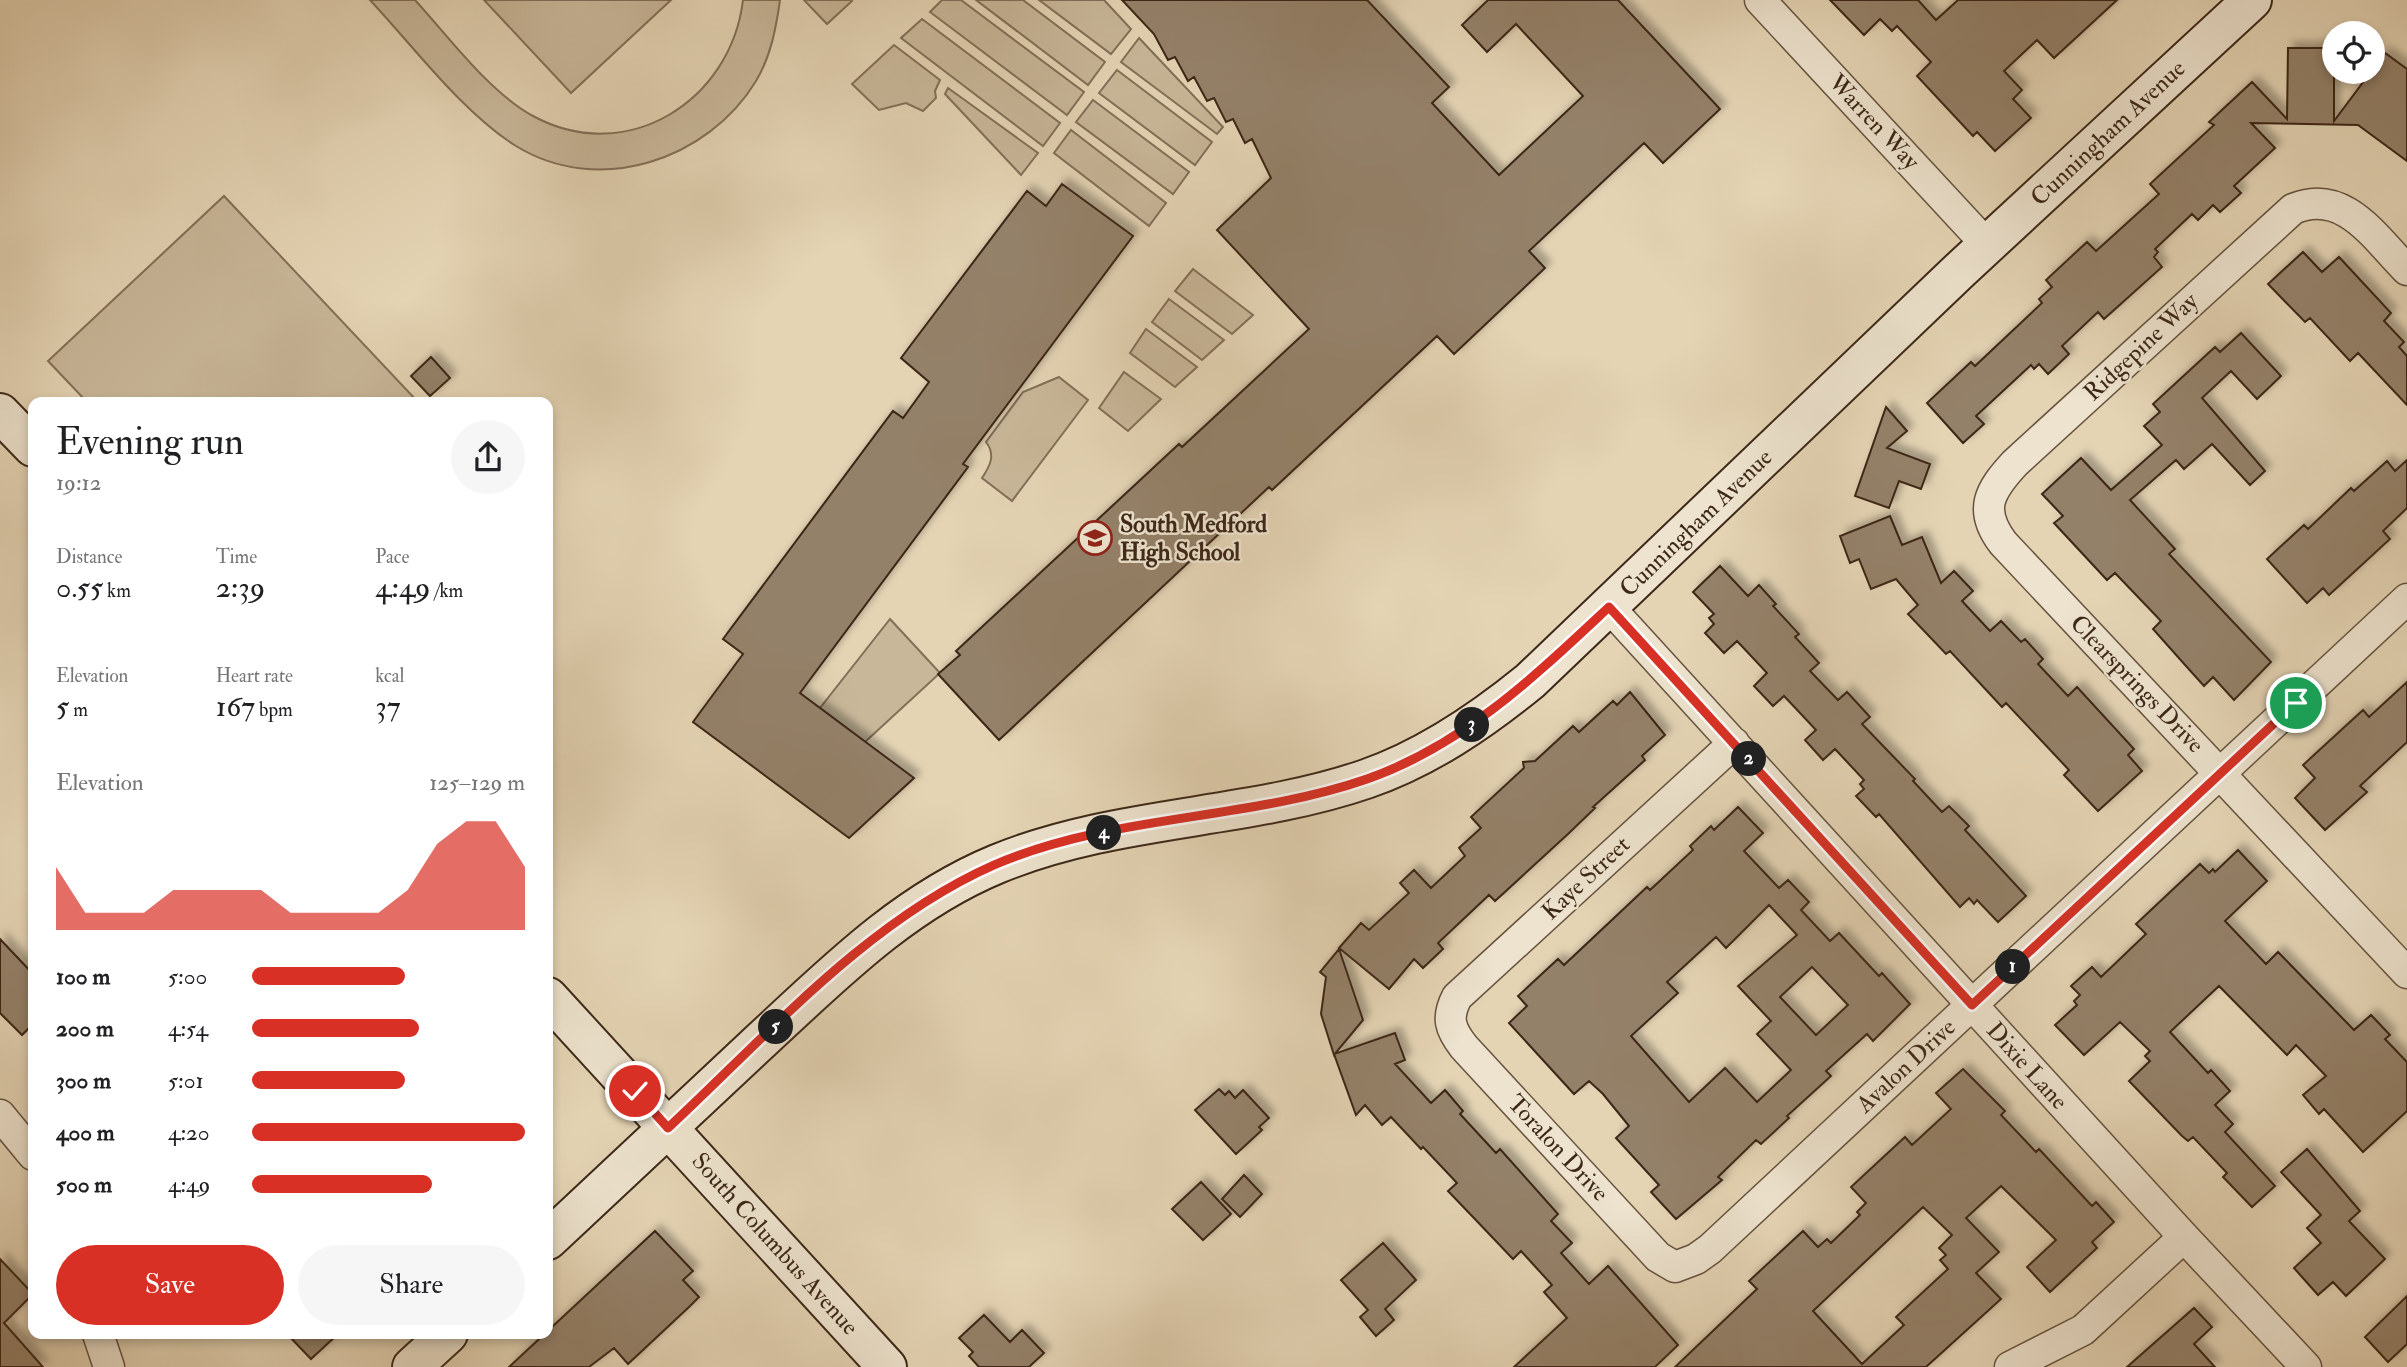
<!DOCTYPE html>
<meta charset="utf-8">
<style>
:root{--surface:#fff;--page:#f6f6f6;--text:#202124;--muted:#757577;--accent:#d93025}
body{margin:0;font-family:"IM FELL Double Pica",serif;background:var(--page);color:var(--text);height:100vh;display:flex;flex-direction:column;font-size:26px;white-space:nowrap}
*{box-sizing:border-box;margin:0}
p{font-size:23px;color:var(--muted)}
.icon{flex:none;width:38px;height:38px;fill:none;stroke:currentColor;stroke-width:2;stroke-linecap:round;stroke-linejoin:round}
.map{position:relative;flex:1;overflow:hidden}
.details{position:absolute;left:28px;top:397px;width:525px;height:942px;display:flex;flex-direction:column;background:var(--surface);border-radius:14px;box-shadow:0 4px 10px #0003}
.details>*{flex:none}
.controls{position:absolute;left:2322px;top:21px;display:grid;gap:14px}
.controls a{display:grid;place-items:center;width:63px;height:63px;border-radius:50%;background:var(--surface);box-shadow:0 4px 10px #0003;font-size:35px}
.pin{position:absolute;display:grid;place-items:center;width:60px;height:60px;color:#fff;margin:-30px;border:4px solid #fff;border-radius:50%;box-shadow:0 2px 7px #0007}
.km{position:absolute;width:35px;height:35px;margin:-18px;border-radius:50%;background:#222;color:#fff;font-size:19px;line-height:35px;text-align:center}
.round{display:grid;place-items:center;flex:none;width:74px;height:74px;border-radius:37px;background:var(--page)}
.headline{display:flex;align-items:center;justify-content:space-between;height:119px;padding:0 28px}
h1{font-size:38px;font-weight:600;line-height:52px}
.figures{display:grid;grid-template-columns:repeat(3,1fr);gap:10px;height:119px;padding:7px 28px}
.figures div{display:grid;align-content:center}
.figures b{font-size:30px;font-weight:600}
.figures small{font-size:19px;font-weight:400}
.figures p{font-size:19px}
.chart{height:196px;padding:14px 28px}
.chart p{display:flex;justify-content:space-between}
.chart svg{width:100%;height:126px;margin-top:7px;fill:var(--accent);opacity:.7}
.action{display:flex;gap:14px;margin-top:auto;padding:14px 28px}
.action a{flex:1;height:80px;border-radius:42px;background:var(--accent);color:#fff;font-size:28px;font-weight:600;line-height:80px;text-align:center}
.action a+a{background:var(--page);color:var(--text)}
ul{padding:0 28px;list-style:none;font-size:23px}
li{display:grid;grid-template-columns:112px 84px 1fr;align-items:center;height:52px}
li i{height:18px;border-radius:9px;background:var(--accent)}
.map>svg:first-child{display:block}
.green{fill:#c8b799;stroke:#826f58;stroke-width:2}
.building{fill:#948169;stroke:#3d2718;stroke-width:2;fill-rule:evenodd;filter:url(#shadow)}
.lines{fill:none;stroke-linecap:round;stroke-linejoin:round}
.street-casing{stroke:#67523f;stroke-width:33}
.secondary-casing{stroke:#3d2718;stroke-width:42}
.street{stroke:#ede3ce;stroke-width:30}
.secondary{stroke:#ede3ce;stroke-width:38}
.route-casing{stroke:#fff;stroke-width:14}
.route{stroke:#d93025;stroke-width:9}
.labels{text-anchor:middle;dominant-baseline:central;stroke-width:5;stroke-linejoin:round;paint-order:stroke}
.street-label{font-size:24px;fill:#3d2718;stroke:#ede3ce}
.poi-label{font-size:24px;font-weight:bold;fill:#3d2718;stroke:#ede3ce;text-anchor:start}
</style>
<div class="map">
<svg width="2407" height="1367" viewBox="0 0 2407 1367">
<defs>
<filter id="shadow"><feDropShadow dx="6" dy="-6" stdDeviation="3.5" flood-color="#0004"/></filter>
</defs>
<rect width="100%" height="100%" fill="#e4d4b4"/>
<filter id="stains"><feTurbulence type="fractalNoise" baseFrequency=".00286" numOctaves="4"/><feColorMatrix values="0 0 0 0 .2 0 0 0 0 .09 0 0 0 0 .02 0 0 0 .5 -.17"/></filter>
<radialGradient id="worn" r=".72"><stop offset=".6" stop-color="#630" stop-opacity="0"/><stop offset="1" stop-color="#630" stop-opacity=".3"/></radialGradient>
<!-- green -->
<path class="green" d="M 370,0 L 415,0 C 449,37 489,92 533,116 C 627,167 731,101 743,0 L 780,0 C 776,28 771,56 756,81 C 708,160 599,197 516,146 C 463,113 413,46 370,0 Z
M 484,0 L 671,0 L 571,93 Z
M 804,0 L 851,0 L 852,1 L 827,24 Z
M 942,0 L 961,0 L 1084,92 L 1067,115 L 930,12 Z
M 976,0 L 1023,0 L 1105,62 L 1088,85 Z
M 1039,0 L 1104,0 L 1131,29 L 1111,54 Z
M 922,19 L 1060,123 L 1043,146 L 901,38 Z
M 1139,38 L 1223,127 L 1217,134 L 1121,62 Z
M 894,45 L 940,80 L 935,91 L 936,98 L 923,111 L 906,103 L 879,110 L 852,84 Z
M 1117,70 L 1212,142 L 1195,165 L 1099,93 Z
M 948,88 L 1038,153 L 1021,175 L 945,94 Z
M 1093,100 L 1189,172 L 1173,194 L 1076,122 Z
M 1071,130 L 1166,203 L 1149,226 L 1054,153 Z
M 224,196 L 418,402 L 87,402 L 48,361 Z
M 1193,269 L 1253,315 L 1232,334 L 1175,291 Z
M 1169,299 L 1224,340 L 1202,360 L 1152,322 Z
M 1146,329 L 1197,367 L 1175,387 L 1130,353 Z
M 1124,372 L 1161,399 L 1128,431 L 1099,408 Z
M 1059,377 L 1088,400 L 1012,501 L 982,478 C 990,466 996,455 986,442 L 1023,392 Z
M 890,619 L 940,673 L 865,742 L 820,708 Z"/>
<!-- building -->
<path class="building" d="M 1122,0 L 1367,0 L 1449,87 L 1432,103 L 1499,175 L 1583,96 L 1516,24 L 1487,52 L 1462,25 L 1488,0 L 1618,0 L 1720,109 L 1663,163 L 1644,143 L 1529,251 L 1545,268 L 1454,354 L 1437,336 L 1272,490 L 1269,487 L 999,740 L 938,674 L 960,655 L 956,651 L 1179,444 L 1182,447 L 1309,329 L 1217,230 L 1271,178 L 1252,139 L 1245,143 L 1233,119 L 1226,122 L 1214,98 L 1207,101 L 1194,77 L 1188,81 L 1175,57 L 1168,60 L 1154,34 Z
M 1830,0 L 1918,0 L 1936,20 L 1958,0 L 2117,0 L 2054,58 L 2037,40 L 2004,71 L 2022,90 L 2013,99 L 2031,118 L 1995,151 L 1977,132 L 1973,136 L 1917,76 L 1931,62 L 1897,26 L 1892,31 L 1880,19 L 1864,35 Z
M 2288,48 L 2334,48 L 2334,121 L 2385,53 L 2407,69 L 2407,161 L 2358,125 L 2251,123 L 2275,148 L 2234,186 L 2241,193 L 2220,212 L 2213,205 L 2198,220 L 2192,214 L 2155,249 L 2158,252 L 2154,257 L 2162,267 L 2104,319 L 2098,312 L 2062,346 L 2069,354 L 2048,374 L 2039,364 L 2034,369 L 2031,365 L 1976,416 L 1984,424 L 1963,443 L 1927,403 L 1971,362 L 1975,366 L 2042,303 L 2039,299 L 2052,287 L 2046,280 L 2087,242 L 2096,251 L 2159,194 L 2150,184 L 2214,125 L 2209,122 L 2252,82 L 2287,119 Z
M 1062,184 L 1133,236 L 963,464 L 968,467 L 800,693 L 914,778 L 849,838 L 693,722 L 743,654 L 723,639 L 893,411 L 903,418 L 929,382 L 901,358 L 1027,191 L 1046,206 Z
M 2303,252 L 2322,272 L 2339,257 L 2391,313 L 2384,321 L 2404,342 L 2399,347 L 2407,356 L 2407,405 L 2358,353 L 2350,361 L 2310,318 L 2305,322 L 2268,284 Z
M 2241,333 L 2281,376 L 2257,399 L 2231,371 L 2202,398 L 2265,471 L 2250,485 L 2212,444 L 2184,469 L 2176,460 L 2130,500 L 2175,549 L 2169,554 L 2271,662 L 2234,700 L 2213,677 L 2204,686 L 2186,666 L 2153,629 L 2161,621 L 2115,573 L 2107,580 L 2054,523 L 2063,516 L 2042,494 L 2081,458 L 2111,490 L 2162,445 L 2144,426 L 2160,412 L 2153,404 L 2215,347 L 2220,352 Z
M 431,357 L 450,378 L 430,396 L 411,376 Z
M 1886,407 L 1907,431 L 1887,448 L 1930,464 L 1921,489 L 1899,481 L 1889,508 L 1855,496 Z
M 2407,460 L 2407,508 L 2383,531 L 2390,539 L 2329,595 L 2323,588 L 2307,603 L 2267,559 L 2304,525 L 2308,529 L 2351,488 L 2354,491 L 2387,461 L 2395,471 Z
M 1890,516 L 1902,545 L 1922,537 L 1941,583 L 1954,571 L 1973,591 L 1962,601 L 1990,631 L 2001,621 L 2021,642 L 2025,639 L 2043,659 L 2038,664 L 2068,696 L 2077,687 L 2134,749 L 2128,755 L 2142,771 L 2098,811 L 2064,775 L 2069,770 L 2006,703 L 2002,707 L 1950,651 L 1946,654 L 1908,614 L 1918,605 L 1896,579 L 1871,589 L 1859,559 L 1850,563 L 1840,536 Z
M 1720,566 L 1748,596 L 1759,585 L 1776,604 L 1773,606 L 1799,634 L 1795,637 L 1819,663 L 1810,671 L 1838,700 L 1847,692 L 1870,717 L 1862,724 L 1915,779 L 1913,781 L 1942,812 L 1949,806 L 1969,826 L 1965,830 L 2026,896 L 1998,922 L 1977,900 L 1974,904 L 1969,898 L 1960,907 L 1879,814 L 1876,817 L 1856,796 L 1864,789 L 1860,784 L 1864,780 L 1835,749 L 1823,760 L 1805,740 L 1816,730 L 1784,696 L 1773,706 L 1754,686 L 1767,673 L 1737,641 L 1724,653 L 1705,633 L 1714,624 L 1709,618 L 1714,614 L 1693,592 Z
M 2407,682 L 2407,742 L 2360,786 L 2367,792 L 2325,830 L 2295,798 L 2315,778 L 2303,765 L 2363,710 L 2369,717 Z
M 1630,692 L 1665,735 L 1642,756 L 1645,760 L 1593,807 L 1595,808 L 1568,834 L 1495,901 L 1489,895 L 1438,943 L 1443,949 L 1423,968 L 1414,959 L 1389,989 L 1339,948 L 1361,923 L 1369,930 L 1409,893 L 1400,883 L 1414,870 L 1431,888 L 1465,856 L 1459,848 L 1481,828 L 1471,817 L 1524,768 L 1523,762 L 1535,761 L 1573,726 L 1579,732 L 1613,701 L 1617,705 Z
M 1738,807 L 1763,833 L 1744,851 L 1779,888 L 1788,880 L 1809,902 L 1801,910 L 1830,941 L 1839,933 L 1879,976 L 1882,973 L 1910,1004 L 1873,1041 L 1867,1034 L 1826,1071 L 1831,1076 L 1787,1116 L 1789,1118 L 1761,1144 L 1756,1140 L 1718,1177 L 1722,1180 L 1676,1219 L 1651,1192 L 1659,1185 L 1616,1138 L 1629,1126 L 1603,1094 L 1589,1081 L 1574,1094 L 1509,1023 L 1527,1006 L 1518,996 L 1558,959 L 1564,965 L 1647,887 L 1650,890 L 1693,850 L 1690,846 L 1711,826 L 1714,830 ZM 1769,905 L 1797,935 L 1738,986 L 1771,1021 L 1757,1034 L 1791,1070 L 1757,1102 L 1725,1068 L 1689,1102 L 1631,1036 L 1678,993 L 1667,982 L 1716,937 L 1726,948 ZM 1812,967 L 1848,1005 L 1816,1035 L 1780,997 Z
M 2238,850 L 2267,881 L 2225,921 L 2266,964 L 2278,952 L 2354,1030 L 2371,1015 L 2390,1035 L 2385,1039 L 2407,1062 L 2407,1111 L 2363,1152 L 2324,1109 L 2319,1114 L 2303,1095 L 2326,1076 L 2296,1045 L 2287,1055 L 2219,986 L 2170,1032 L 2208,1073 L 2211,1070 L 2230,1091 L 2215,1105 L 2233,1124 L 2225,1132 L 2275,1186 L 2252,1207 L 2223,1177 L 2227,1173 L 2193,1137 L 2188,1141 L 2182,1136 L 2129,1081 L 2150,1061 L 2145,1056 L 2150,1051 L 2120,1022 L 2084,1055 L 2055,1025 L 2077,1005 L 2074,1001 L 2080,995 L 2071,986 L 2092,967 L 2101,977 L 2146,934 L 2136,924 L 2200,864 L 2209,873 L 2213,869 L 2215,872 Z
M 0,939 L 33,974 L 33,1024 L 22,1035 L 0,1013 Z
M 1339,949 L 1363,1020 L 1334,1055 L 1321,1014 L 1326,977 L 1320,972 Z
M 1395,1033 L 1405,1060 L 1395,1064 L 1431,1103 L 1445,1090 L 1463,1111 L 1460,1114 L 1496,1153 L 1500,1149 L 1558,1214 L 1551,1221 L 1572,1243 L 1561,1253 L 1589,1284 L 1608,1266 L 1678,1345 L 1655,1367 L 1514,1367 L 1567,1318 L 1544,1292 L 1552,1285 L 1521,1251 L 1513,1259 L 1472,1216 L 1448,1191 L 1457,1183 L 1423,1147 L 1421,1149 L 1391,1117 L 1382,1125 L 1365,1105 L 1356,1115 L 1334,1054 Z
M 1963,1069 L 2005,1111 L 2001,1115 L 2036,1152 L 2039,1149 L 2092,1206 L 2096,1202 L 2114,1222 L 2092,1242 L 2097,1248 L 2050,1292 L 2027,1267 L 2056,1240 L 2001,1186 L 1966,1218 L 1999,1252 L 1976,1273 L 2001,1299 L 1926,1367 L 1675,1367 L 1757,1289 L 1749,1281 L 1803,1231 L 1818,1247 L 1827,1239 L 1831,1243 L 1860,1215 L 1857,1212 L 1866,1203 L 1851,1187 L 1905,1137 L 1912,1145 L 1951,1109 L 1936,1093 ZM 1923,1207 L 1952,1235 L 1939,1248 L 1946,1255 L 1940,1260 L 1948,1269 L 1896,1317 L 1904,1325 L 1862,1364 L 1813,1311 Z
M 1219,1089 L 1225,1095 L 1229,1091 L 1235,1098 L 1243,1090 L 1269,1118 L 1259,1127 L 1262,1130 L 1236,1154 L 1195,1110 Z
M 2307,1149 L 2360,1211 L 2349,1221 L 2385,1259 L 2346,1296 L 2333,1282 L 2318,1295 L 2294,1268 L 2321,1243 L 2307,1228 L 2321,1215 L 2281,1172 Z
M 1244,1175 L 1262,1194 L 1240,1217 L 1222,1199 Z
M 1201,1182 L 1231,1214 L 1203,1240 L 1172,1209 Z
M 655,1231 L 693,1271 L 683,1280 L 699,1297 L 689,1307 L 628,1364 L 614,1348 L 589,1367 L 509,1367 Z
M 1383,1243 L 1416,1280 L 1385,1309 L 1394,1320 L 1376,1336 L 1360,1317 L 1368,1310 L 1341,1280 Z
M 0,1259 L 33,1294 L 4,1323 L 43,1367 L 0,1367 Z
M 2407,1296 L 2407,1344 L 2388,1362 L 2365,1337 Z
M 2194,1308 L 2212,1327 L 2194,1344 L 2215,1367 L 2127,1367 Z
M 984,1315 L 1010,1342 L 1022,1330 L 1044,1353 L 1029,1367 L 979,1367 L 969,1356 L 973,1352 L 959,1338 Z
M 287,1334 L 338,1334 L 311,1359 Z"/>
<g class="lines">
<!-- street casing -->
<g class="street-casing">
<path id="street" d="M 1760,0 L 1987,245
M 2407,270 C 2375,238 2344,187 2293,209 L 2015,463 C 1989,491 1978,510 2003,543 L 2407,973
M 1609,607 L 2184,1237 L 2306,1367
M 1734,743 L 1457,997 C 1446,1018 1450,1029 1464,1047 L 1658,1257 L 1675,1267 L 1696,1259 L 1710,1249 L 2407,599
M 0,1115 L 33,1155
M 98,1334 L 109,1367
M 2010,1367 L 2083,1330 L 2184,1237"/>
</g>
<!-- secondary casing -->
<g class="secondary-casing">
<path id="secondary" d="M 0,413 L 33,447
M 548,997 L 887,1367
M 548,1240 C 616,1177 684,1113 752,1049 C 828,979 900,904 997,864 C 1115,815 1247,820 1366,779 C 1427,758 1481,721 1530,681 L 1959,271 L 2252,0
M 412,1367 L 448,1334"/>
</g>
<!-- street -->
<use href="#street" class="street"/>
<!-- secondary -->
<use href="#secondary" class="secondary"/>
</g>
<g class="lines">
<!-- route casing -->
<g class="route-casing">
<path id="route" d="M 635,1091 L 668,1128 C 769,1034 867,921 994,865 C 1112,814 1246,821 1367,779 C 1464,745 1535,676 1609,607 L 1972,1005 L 2296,703"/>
</g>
<!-- route -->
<use href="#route" class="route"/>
</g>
<!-- icons -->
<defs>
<g id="school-ring" transform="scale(1.75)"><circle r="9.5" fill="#ede3ce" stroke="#8f2418" stroke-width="1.5"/><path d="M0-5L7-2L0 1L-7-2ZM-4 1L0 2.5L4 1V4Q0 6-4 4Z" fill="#8f2418"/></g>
</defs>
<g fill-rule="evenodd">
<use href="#school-ring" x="1095" y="538"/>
</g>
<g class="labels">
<!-- street labels -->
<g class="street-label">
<text transform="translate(1874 122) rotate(47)">Warren Way</text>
<text transform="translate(2108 133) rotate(-43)">Cunningham Avenue</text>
<text transform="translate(2141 347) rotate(-43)">Ridgepine Way</text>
<text transform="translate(1696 523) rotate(-44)">Cunningham Avenue</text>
<text transform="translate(2137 684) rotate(46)">Clearsprings Drive</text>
<text transform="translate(1586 878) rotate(-43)">Kaye Street</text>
<text transform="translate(1906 1066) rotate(-43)">Avalon Drive</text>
<text transform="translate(2027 1066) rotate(48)">Dixie Lane</text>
<text transform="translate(1558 1148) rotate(47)">Toralon Drive</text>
<text transform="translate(775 1244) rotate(48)">South Columbus Avenue</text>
</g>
<!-- poi labels -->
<g class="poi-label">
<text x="1120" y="524">South Medford<tspan x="1120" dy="28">High School</tspan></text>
</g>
</g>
<rect width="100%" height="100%" filter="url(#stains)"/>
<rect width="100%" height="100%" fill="url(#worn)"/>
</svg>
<div class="controls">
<a><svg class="icon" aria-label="locate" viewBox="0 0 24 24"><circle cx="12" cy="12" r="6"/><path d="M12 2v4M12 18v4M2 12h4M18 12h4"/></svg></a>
</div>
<div class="pin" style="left:2296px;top:703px;background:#1e9e55"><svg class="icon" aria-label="arrive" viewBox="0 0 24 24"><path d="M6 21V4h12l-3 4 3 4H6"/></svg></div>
<div class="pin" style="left:635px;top:1091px;background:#d93025"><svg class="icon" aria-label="check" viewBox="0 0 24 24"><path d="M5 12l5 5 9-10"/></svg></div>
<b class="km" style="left:2013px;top:967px">1</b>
<b class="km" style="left:1749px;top:759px">2</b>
<b class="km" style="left:1472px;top:725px">3</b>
<b class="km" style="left:1104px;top:833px">4</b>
<b class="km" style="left:776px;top:1027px">5</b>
<section class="details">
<div class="headline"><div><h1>Evening run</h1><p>19:12</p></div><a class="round"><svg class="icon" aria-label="share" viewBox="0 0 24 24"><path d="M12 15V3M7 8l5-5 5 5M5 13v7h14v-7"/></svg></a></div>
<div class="figures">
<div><p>Distance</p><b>0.55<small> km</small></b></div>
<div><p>Time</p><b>2:39</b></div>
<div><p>Pace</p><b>4:49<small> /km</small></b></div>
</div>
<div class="figures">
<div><p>Elevation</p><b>5<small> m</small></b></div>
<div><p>Heart rate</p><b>167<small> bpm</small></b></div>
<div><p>kcal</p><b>37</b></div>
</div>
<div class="chart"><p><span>Elevation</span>125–129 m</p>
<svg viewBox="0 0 160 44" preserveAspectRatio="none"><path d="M0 44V22L10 38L20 38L30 38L40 30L50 30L60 30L70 30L80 38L90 38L100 38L110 38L120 30L130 14L140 6L150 6L160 22V44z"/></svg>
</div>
<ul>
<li><b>100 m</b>5:00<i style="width:56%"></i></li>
<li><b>200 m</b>4:54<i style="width:61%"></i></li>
<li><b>300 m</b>5:01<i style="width:56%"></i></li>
<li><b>400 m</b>4:20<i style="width:100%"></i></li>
<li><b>500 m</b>4:49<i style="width:66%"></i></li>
</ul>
<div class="action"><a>Save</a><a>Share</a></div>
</section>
</div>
